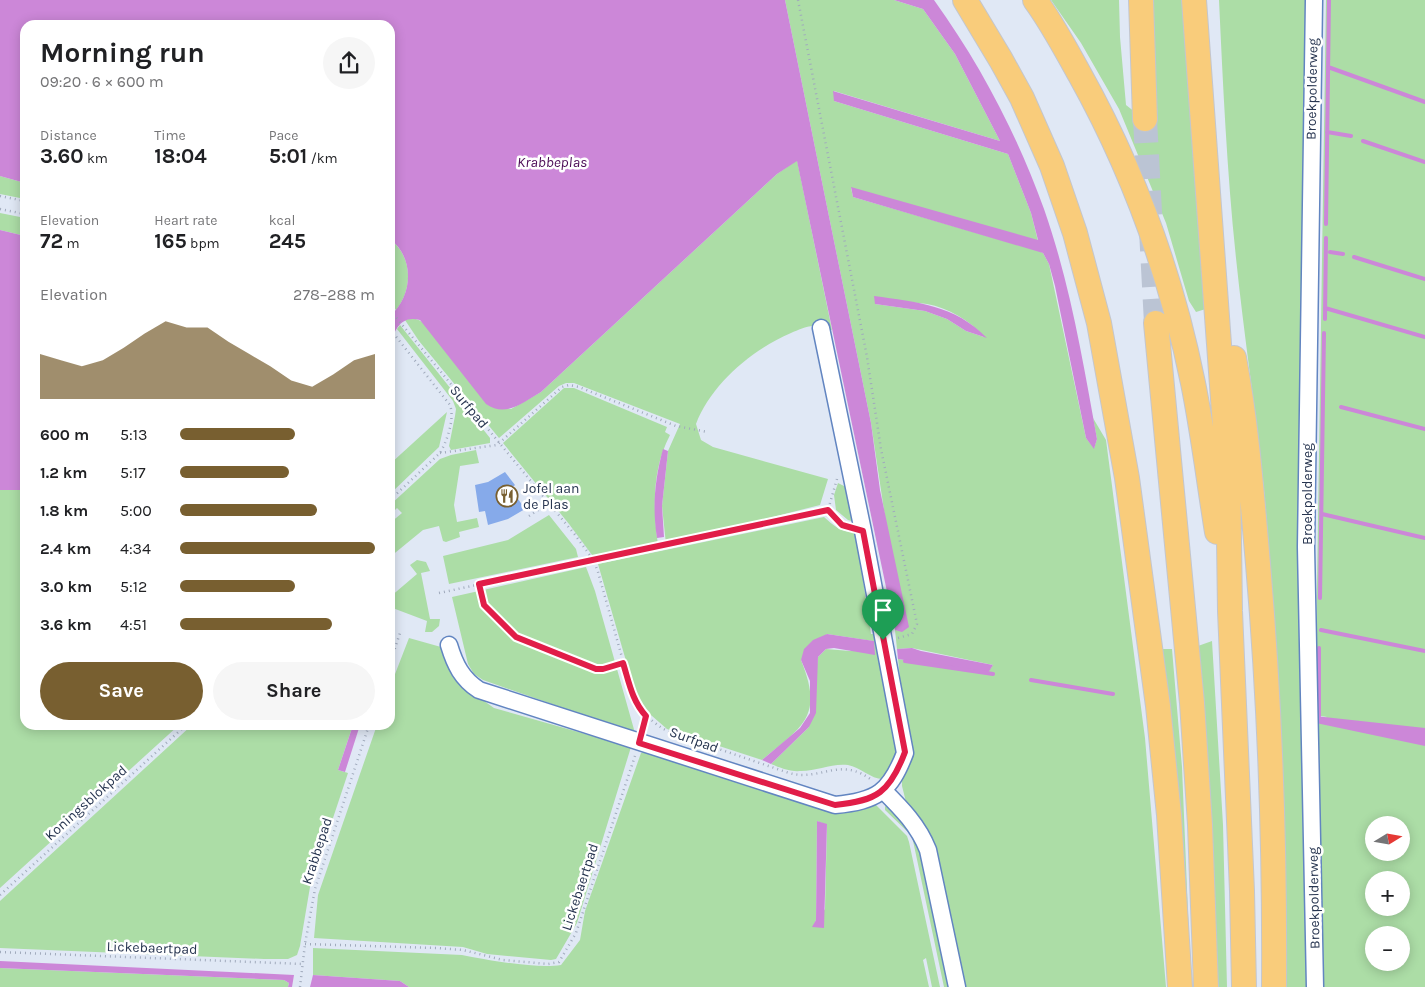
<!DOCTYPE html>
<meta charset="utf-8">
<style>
:root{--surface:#fff;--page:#f6f6f6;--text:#202124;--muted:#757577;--accent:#785f30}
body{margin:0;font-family:Karla,sans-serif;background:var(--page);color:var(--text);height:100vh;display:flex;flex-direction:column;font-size:19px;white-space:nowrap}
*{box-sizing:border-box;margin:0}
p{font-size:16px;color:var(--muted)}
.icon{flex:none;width:28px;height:28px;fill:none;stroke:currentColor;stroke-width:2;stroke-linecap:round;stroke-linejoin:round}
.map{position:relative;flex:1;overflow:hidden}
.details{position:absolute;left:20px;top:20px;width:375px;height:710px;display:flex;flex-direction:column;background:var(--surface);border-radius:15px;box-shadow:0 2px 12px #0003}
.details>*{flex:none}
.needle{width:32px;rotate:79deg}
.fabs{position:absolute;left:1365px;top:816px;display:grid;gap:10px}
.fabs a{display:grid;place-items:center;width:45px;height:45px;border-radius:50%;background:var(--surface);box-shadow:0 2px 12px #0003;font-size:25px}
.pin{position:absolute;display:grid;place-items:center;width:42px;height:42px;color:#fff;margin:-51px -21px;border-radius:50% 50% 50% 0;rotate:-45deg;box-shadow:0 0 5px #0007}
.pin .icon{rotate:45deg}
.round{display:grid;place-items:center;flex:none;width:52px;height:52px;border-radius:26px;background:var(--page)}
.overview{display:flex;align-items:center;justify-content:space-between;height:85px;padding:0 20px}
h1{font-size:28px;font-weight:700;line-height:38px}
.metrics{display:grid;grid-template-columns:repeat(3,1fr);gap:8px;height:85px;padding:5px 20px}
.metrics div{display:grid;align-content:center}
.metrics b{font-size:21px;font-weight:700}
.metrics small{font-size:14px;font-weight:400}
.metrics p{font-size:14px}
.chart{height:140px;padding:10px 20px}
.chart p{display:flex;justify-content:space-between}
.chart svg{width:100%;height:90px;margin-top:5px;fill:var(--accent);opacity:.7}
.cta{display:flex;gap:10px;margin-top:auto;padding:10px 20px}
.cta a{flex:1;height:58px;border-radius:30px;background:var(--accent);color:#fff;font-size:20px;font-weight:700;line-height:58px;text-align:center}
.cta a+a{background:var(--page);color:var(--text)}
ul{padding:0 20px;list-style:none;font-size:16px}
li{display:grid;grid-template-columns:80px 60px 1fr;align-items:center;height:38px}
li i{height:12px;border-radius:6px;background:var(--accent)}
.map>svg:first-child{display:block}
.green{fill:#acdda6;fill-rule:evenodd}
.water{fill:#cc87d8}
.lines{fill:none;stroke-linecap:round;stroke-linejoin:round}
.stream{stroke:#cc87d8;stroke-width:4}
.building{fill:#86aaea}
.highway-tunnel{stroke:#bbc4d4;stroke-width:24;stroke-dasharray:24 12;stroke-linecap:butt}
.minor-casing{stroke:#6285c1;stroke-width:19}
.highway-casing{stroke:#c3c6ce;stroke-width:26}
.path{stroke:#a0aabc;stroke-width:2.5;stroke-dasharray:1 4;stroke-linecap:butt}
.minor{stroke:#fff;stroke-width:16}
.highway{stroke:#f9cc7b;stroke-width:24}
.route-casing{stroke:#fff;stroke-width:10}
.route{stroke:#e11d48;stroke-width:6}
.labels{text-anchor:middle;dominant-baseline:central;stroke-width:5;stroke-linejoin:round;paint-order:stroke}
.street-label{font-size:14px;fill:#273550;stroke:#fff}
.poi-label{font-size:14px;fill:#273550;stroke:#fff;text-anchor:start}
.water-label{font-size:15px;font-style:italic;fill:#4b0a55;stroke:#fff}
</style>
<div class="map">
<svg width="1425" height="987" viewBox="0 0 1425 987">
<rect width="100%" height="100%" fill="#e0e8f5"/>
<!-- green -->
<path class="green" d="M 785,0 L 894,0 L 923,9 L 955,54 L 1000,141 L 834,91 L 834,101 L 1008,154 L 1031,213 L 1038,241 L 851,188 L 853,197 L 1039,251 L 1043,253 L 1049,264 L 1086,438 L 1094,448 L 1097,439 L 1093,418 L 1106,440 L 1145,738 L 1166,987 L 964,987 L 930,835 L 921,819 L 906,802 L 902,786 L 903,707 L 898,659 L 988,672 L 993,665 L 912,648 L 897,649 L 895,630 L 902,631 L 871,423 ZM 875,304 C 892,304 911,301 927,304 C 948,308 970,320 984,337 L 966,331 L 947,319 L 925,311 Z
M 1051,0 L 1119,0 L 1120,37 L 1126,105 L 1155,128 L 1152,0 L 1187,0 L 1209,308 L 1196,312 L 1189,301 L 1166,223 L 1119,109 L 1081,43 Z
M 1219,0 L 1307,0 L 1309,987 L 1286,987 C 1286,821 1279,656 1264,490 C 1256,413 1244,336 1236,258 C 1227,172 1223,86 1219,0 Z
M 1326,0 L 1425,0 L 1425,987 L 1322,987 L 1320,819 L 1316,723 L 1327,717 L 1315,715 ZM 1374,825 L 1401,825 L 1401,852 L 1374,852 ZM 1374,880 L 1401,880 L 1401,908 L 1374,908 ZM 1374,935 L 1401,935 L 1401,962 L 1374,962 Z
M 797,160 L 832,330 C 826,329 819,326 813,326 C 806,326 798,330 791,333 C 753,349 711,384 696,424 L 701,440 L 713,447 L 828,479 L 820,505 L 666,544 L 662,506 L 668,451 L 680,424 L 574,383 L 566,383 L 559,386 L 499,438 L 419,341 L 405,320 C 414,317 419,319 426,325 L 487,404 L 511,409 L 541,392 L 777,174 Z
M 0,176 L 25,183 L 25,199 L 0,194 Z
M 0,213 L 25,218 L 25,236 L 0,230 Z
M 390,239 C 413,257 413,289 396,310 L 390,302 Z
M 400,325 L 490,438 L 490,443 L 451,450 L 449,446 L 455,416 L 456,409 L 453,401 L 397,329 Z
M 564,388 L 574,388 L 667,427 L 665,432 L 670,435 C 652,469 653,508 658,545 L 595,559 L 569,524 L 503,443 Z
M 447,412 L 439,447 L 390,494 L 390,464 Z
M 476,450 L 479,463 L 460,466 L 454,505 L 457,522 L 477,518 L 479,527 L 459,532 L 460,537 L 446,542 L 443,541 L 439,526 L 423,530 L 390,557 L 390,523 L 402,513 L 397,508 L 390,515 L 390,505 L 440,459 L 451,455 Z
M 838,483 L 848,488 L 855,522 L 848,520 L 836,510 L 834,495 Z
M 0,490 L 25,490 L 25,725 L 179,725 L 0,888 Z
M 549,515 L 576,549 L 578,557 L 449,584 L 443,556 L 508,540 Z
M 824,517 C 834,526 842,533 856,532 L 871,634 L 879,634 L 900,741 L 897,764 L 884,779 C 872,780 860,767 848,765 C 832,763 817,771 801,771 C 790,772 781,768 771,764 L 809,727 L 818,657 L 826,649 L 850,651 L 873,641 L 827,634 L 801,660 C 824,717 803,726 762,760 L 667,729 L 644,709 L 637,699 L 598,564 Z
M 417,560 L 426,562 L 430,571 L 421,573 L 430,619 L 440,619 L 439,626 L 432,632 L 425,632 L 427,621 L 390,607 L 390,597 L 417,574 L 410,565 Z
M 586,567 L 595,591 L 635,733 L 483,680 L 474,674 L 468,664 L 452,597 Z
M 409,638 L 441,647 L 477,696 L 494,708 L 631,747 L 577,923 L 556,959 L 551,960 L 487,954 L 463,947 L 314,938 L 318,895 L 377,725 L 390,725 L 390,687 Z
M 1212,641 L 1223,825 L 1227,987 L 1215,987 L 1198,646 Z
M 1159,649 L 1172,649 L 1182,767 L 1191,987 Z
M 192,725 L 353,725 L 338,770 L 348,773 L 310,887 L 300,946 L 297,955 L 288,959 L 264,959 L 0,948 L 0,901 Z
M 646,751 L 829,810 L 874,803 L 907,836 L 909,842 L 940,987 L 932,987 L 926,958 L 923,960 L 929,987 L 409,987 L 400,981 L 313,975 L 313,948 L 462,955 C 487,960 537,969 561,965 L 580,940 L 585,911 L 641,753 ZM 817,821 L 827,825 L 825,909 L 813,927 L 816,920 Z
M 885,806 L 894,811 L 901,818 L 921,849 L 951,987 L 944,987 L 912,836 L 885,810 Z
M 0,968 L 284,980 L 289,983 L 288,987 L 0,987 Z"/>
<!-- water -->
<path class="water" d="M 0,0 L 785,0 L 871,423 L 880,490 L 909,627 L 902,632 L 895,630 L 797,161 L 777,174 L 541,392 C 523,402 506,418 486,404 L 420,320 C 401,315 395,329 390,345 L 390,316 C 413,296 415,258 390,239 L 390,25 L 25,25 L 25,183 L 0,176 Z
M 894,0 L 934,0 C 980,64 1017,134 1044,209 C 1070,283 1083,361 1097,439 L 1094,449 L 1086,438 L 1055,286 L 1049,264 L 1043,253 L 853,197 L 851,187 L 1038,240 L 1031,213 L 1008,154 L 834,101 L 833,91 L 1000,141 L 955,54 L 923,9 Z
M 0,230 L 25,236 L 25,490 L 0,490 Z
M 874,296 C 917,302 955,305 987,338 L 966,331 L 947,319 L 925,311 L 875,304 Z
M 663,449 L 668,451 L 662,506 L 664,537 L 657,538 C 652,507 655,478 663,449 Z
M 827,634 L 874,641 L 875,655 L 834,648 L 826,649 L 818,657 L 816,713 L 809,727 L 771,764 L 762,760 L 800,728 L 810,713 L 810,681 L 801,660 L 804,649 L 813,640 Z
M 912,648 L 921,651 L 993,665 L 988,673 L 898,659 L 897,649 Z
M 1315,716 L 1425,728 L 1425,746 L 1316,723 Z
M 353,725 L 360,725 L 345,772 L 338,770 Z
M 817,821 L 827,824 L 824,928 L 812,927 L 816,920 Z
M 0,961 L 294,975 L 292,987 L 288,987 L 289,983 L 284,980 L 0,968 Z
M 313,975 L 400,981 L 409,987 L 310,987 Z"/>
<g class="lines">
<!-- stream -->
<path class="stream" d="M 1328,67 L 1425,102
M 1327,132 L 1351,136
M 1363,141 L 1425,162
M 1326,224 L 1329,0
M 1330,252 L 1343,254
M 1354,257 L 1425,279
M 1325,308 L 1425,337
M 1325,319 L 1326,238
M 1341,407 L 1425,429
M 1322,514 L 1425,538
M 1320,598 L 1324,333
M 1321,630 L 1425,651
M 1319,648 L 1319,716
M 905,661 L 993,674
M 1031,680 L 1113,694"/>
</g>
<!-- building -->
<path class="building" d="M 505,472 L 515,485 L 513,487 L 516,496 L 525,509 L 508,519 L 488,525 L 485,511 L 479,512 L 475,485 L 488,482 Z"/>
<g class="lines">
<!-- highway-tunnel -->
<path class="highway-tunnel" d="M 1145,119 L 1156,323"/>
<!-- minor casing -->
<g class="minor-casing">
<path id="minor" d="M 1314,0 L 1306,547 L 1315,987
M 449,645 C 455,665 462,679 479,690 L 835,805 C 877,801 890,792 905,753 L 863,531 L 821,328
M 883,790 C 902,809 918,825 928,850 L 957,987"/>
</g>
<!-- highway casing -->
<g class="highway-casing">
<path id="highway" d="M 965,0 L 1001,60 L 1022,98 L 1052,166 L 1075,233 L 1099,323 L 1127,478 L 1158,706 L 1169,815 L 1180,987
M 1035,0 C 1052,23 1066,50 1080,75 C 1134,172 1171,274 1193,383 C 1203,432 1209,483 1217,532
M 1141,0 L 1145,119
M 1194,0 L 1228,468 L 1230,611 L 1242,891 L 1244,987
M 1156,323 L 1192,703 L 1200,825 L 1206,987
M 1234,358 C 1247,426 1252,496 1258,564 C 1270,705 1275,846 1274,987"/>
</g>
<!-- path -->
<path class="path" d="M 798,0 L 867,357 L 881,449 L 917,624 L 912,634 L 898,638
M 0,196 L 25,201
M 0,209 L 25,214
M 390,310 L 576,536 L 594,561 L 598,572 L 632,693 C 640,711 652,723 669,732 L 789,773 C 821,782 840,755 873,781
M 390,329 L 450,405 C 455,419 447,441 440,453 L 390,500
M 440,453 L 497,445 L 562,387 L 569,385 L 579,387 L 676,426 L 708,432
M 837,479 L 828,510 L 842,525 L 848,527
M 529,516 L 549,503
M 479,584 L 484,605 L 516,637 L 596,669 L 603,669 L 623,663
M 439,593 L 828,510
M 390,663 L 401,630
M 643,729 L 646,716
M 0,895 L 186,725
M 305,944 L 436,948 L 463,950 L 503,960 L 548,964 L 559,962 L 576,933 L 635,756
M 0,952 L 303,964
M 300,987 L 305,944 L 315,889 L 369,725"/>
<!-- minor -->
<use href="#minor" class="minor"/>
<!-- highway -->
<use href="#highway" class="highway"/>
</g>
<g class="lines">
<!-- route casing -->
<g class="route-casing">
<path id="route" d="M 828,510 L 842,525 L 863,531 L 905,752 C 890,792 877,801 835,805 L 639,743 L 646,716 C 632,701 629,682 623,663 L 603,669 L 596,669 L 516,637 L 484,605 L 479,584 Z"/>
</g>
<!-- route -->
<use href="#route" class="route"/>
</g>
<!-- icons -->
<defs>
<g id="restaurant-ring" transform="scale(1.125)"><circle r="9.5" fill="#fff" stroke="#785f30" stroke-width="1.5"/><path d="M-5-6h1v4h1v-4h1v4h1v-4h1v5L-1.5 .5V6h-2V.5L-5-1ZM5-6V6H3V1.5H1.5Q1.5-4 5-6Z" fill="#785f30"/></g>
</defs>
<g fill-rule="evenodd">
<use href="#restaurant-ring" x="507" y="496"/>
</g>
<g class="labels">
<!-- street labels -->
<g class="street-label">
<text transform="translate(1312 89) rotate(-89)">Broekpolderweg</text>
<text transform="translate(469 407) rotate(50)">Surfpad</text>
<text transform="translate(1307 494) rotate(-90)">Broekpolderweg</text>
<text transform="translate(694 740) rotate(20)">Surfpad</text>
<text transform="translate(86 803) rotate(-42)">Koningsblokpad</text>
<text transform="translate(317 851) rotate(-72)">Krabbepad</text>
<text transform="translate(580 887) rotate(-72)">Lickebaertpad</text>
<text transform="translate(1314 898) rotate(-91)">Broekpolderweg</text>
<text transform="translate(152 948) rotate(2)">Lickebaertpad</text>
</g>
<!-- poi labels -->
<g class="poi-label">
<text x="523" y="488">Jofel aan<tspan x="523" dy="16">de Plas</tspan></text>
</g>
<!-- water labels -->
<g class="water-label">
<text x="552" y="162">Krabbeplas</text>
</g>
</g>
</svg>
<div class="fabs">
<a><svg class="needle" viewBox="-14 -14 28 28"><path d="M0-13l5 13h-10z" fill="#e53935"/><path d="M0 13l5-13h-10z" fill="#757577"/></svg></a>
<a>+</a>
<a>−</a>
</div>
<div class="pin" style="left:883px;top:640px;background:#1e9e55"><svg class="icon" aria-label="arrive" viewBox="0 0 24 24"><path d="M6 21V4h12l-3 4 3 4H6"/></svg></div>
<section class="details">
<div class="overview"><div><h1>Morning run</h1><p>09:20 · 6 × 600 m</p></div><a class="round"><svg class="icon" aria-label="share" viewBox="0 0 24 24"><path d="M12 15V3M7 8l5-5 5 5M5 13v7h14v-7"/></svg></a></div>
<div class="metrics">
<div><p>Distance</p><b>3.60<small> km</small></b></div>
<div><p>Time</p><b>18:04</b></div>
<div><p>Pace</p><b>5:01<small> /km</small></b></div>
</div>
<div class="metrics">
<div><p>Elevation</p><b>72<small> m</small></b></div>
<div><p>Heart rate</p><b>165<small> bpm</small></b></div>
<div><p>kcal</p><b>245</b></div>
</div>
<div class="chart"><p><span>Elevation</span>278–288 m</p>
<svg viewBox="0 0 160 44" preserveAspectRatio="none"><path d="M0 44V22L10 25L20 28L30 25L40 19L50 12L60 6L70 9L80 9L90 16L100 22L110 28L120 35L130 38L140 32L150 25L160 22V44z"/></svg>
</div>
<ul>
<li><b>600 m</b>5:13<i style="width:59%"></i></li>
<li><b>1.2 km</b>5:17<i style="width:56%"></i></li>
<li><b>1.8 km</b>5:00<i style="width:70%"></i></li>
<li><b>2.4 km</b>4:34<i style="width:100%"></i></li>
<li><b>3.0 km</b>5:12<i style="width:59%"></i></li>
<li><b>3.6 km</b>4:51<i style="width:78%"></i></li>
</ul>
<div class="cta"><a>Save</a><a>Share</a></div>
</section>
</div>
